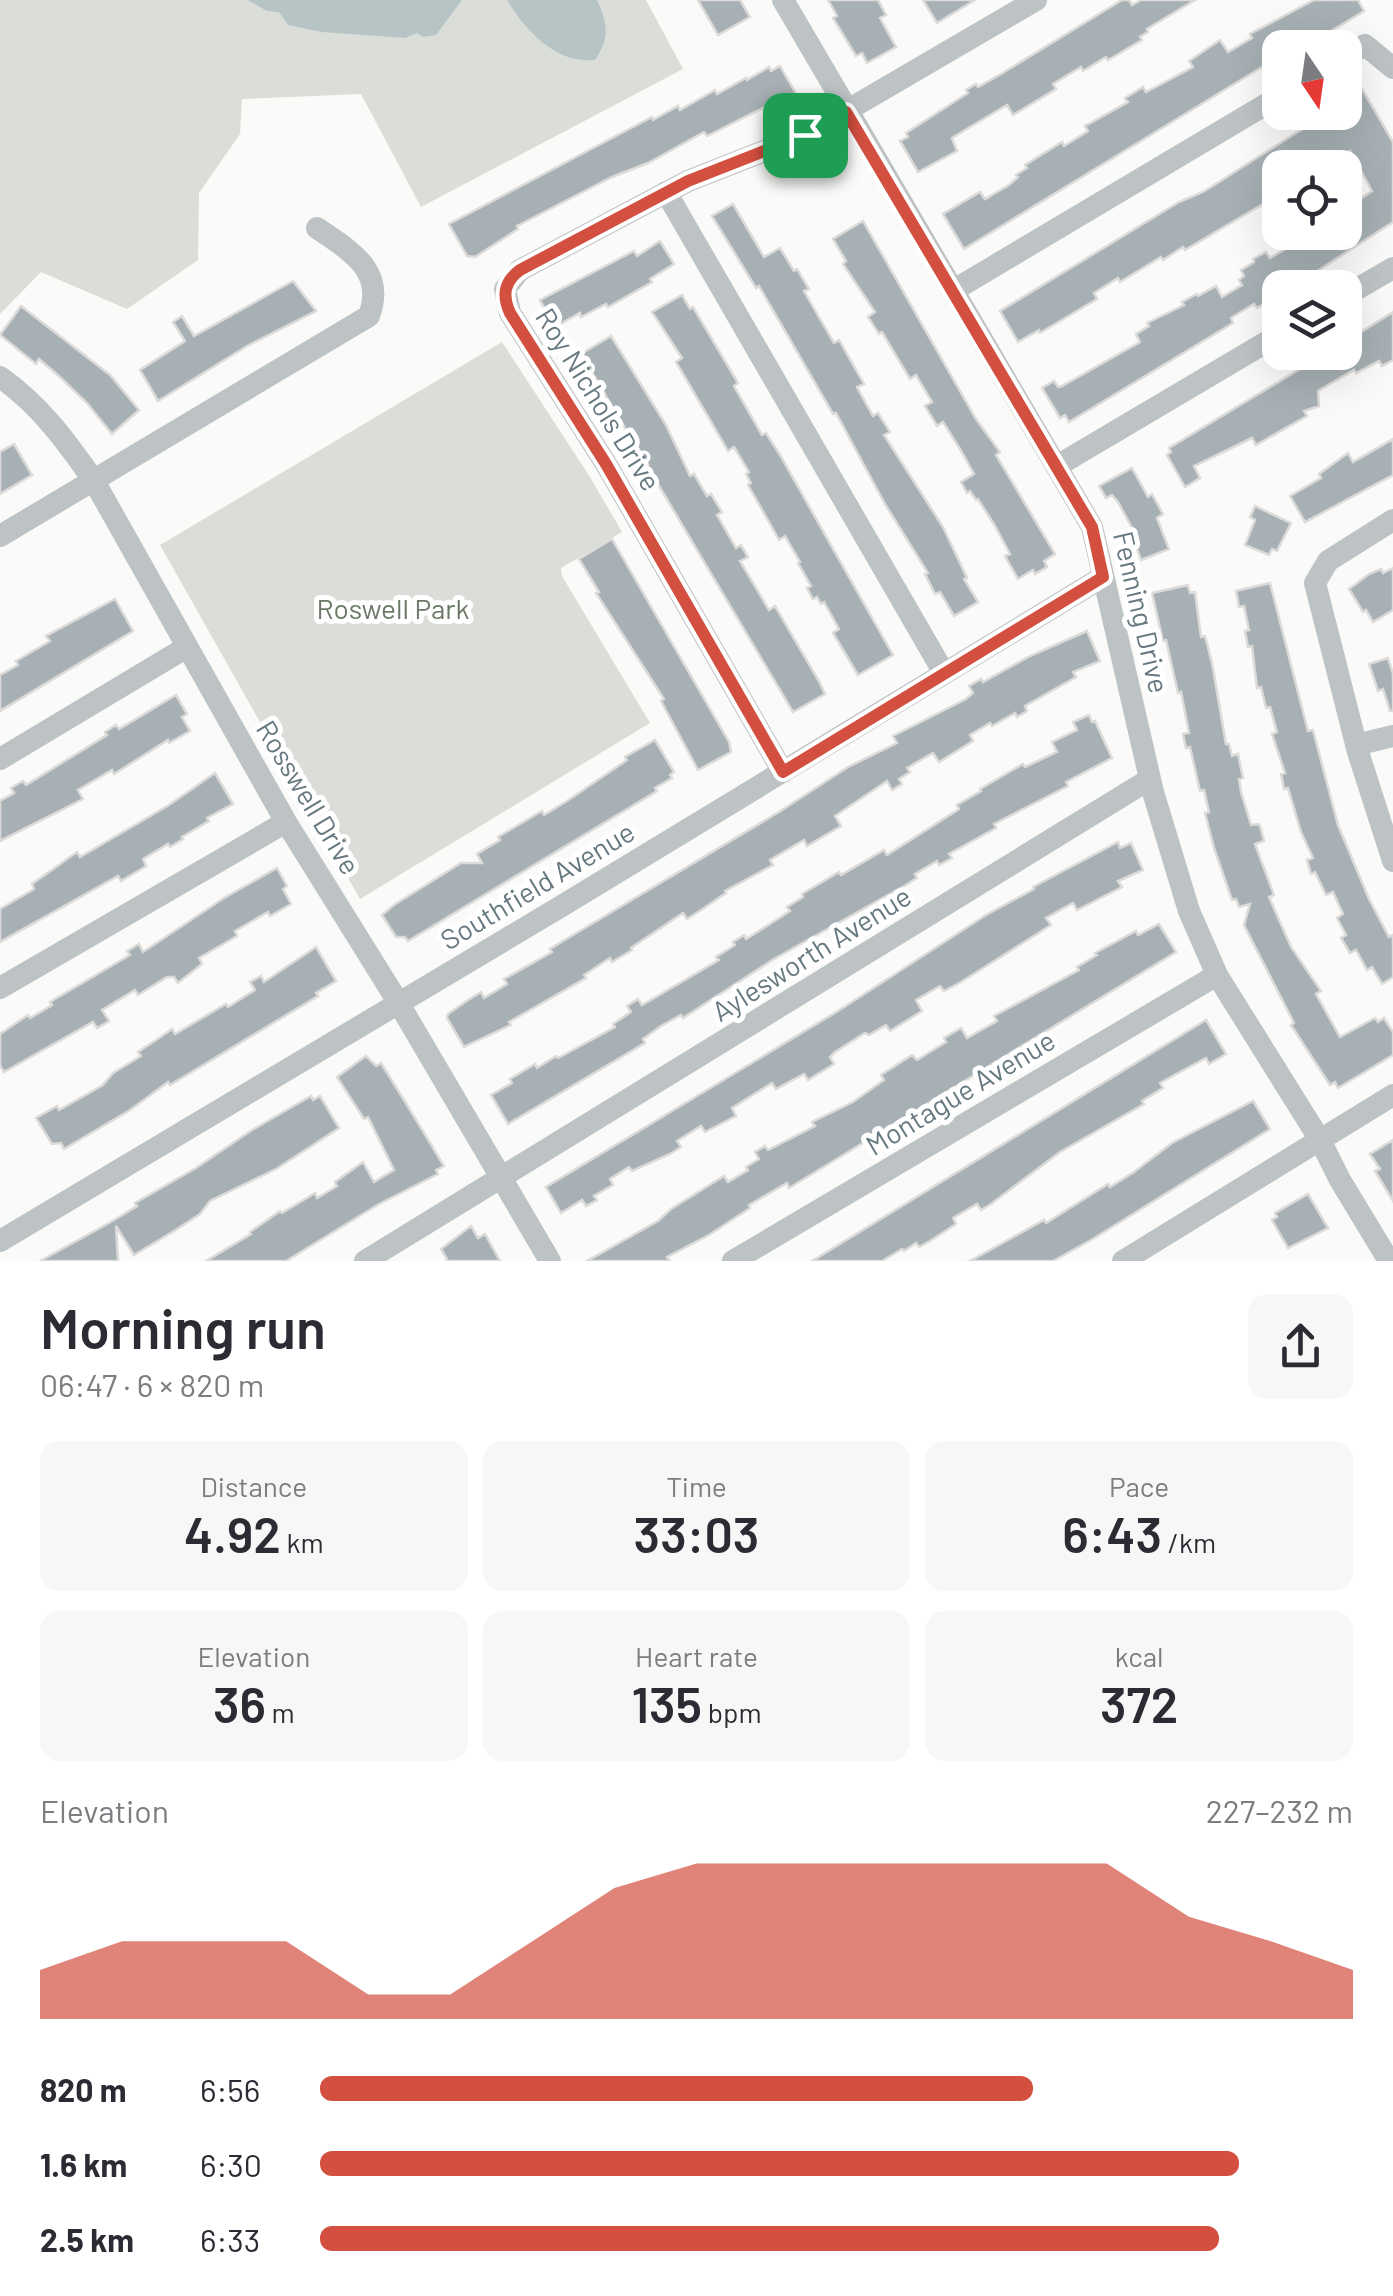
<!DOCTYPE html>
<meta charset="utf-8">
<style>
:root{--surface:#fff;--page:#f7f7f7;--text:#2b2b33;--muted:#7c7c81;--accent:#d34f3f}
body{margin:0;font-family:Barlow,sans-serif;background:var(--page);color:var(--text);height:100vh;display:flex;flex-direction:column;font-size:38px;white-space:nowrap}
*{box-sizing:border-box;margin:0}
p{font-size:32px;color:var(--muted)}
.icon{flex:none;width:55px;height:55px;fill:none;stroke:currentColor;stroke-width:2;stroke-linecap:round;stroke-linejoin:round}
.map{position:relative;height:1261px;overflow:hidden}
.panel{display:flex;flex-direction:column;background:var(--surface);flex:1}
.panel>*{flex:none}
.needle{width:65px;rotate:167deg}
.tools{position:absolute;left:1262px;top:30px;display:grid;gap:20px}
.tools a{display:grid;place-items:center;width:100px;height:100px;border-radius:20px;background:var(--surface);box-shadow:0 10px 40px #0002;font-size:50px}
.pin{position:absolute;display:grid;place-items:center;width:85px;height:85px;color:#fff;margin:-42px;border-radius:20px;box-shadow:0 5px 15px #0006}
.round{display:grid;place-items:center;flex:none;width:105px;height:105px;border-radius:20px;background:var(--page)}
.head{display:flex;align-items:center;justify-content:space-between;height:170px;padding:0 40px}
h1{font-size:55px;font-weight:600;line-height:75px}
.stats{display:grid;grid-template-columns:repeat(3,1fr);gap:15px;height:170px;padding:10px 40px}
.stats div{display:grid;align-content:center;border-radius:20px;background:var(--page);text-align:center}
.stats b{font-size:50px;font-weight:600}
.stats small{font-size:28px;font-weight:400}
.stats p{font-size:28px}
.chart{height:280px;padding:20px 40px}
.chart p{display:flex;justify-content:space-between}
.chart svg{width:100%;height:180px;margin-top:10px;fill:var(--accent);opacity:.7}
ul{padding:0 40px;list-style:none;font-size:32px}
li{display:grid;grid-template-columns:160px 120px 1fr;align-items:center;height:75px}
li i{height:25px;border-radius:12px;background:var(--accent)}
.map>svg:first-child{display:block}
.green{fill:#dbded8}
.water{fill:#b7c4c6}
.building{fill:#a7b0b4;stroke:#dcdbda;stroke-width:2.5}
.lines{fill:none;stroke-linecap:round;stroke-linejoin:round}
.minor{stroke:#bdc3c5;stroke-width:22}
.route-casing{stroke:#fff;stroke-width:20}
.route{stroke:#d34f3f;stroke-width:12}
.labels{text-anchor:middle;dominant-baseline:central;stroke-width:10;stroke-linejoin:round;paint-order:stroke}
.street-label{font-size:28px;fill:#677980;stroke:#fff}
.park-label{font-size:28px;fill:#6b7966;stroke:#fff}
</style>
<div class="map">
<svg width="1393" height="1261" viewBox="0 0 1393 1261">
<rect width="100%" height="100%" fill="#fafaf8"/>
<!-- green -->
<path class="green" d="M 0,0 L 646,0 L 683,69 L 421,207 L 361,94 L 242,99 L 240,134 L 199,193 L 198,260 L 127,309 L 41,272 L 0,314 Z
M 502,342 L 590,477 L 622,532 L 561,568 L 562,576 L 650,723 L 360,899 L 160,545 Z"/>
<!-- water -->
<path class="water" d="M 248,0 L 462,0 L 436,35 L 423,37 L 417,33 L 405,38 L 322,32 L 288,25 L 279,12 L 267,11 Z
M 507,0 L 597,0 C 608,24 610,38 595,60 C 556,64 525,30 507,0 Z"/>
<!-- building -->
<path class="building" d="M 698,0 L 740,0 L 750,17 L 718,35 Z
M 828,0 L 878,0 L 886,15 L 880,18 L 896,47 L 867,63 L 862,53 L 856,56 L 833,18 L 837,16 Z
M 923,0 L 975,0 L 937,23 Z
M 1122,0 L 1129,0 L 1132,5 L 1141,0 L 1195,0 L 1147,29 L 1148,32 L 1140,37 L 1142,40 L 1108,60 L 1106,57 L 1083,71 L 1081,67 L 1053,84 L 1056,89 L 1013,115 L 1007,105 L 980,121 L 952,138 L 957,151 L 918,172 L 900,141 L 908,137 L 906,133 L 968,93 L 966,90 L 976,84 L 978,87 L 1001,74 Z
M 1314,0 L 1358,0 L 1364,11 L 1303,48 L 1280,48 L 1280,56 L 964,249 L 943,214 L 980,192 L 985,199 L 1009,185 L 1018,177 L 1016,175 L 1027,168 L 1025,165 L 1062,142 L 1064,146 L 1088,131 L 1085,126 L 1128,102 L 1125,98 L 1143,87 L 1146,92 L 1193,67 L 1189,61 L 1220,40 L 1228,52 L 1252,38 L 1250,34 Z
M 780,66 L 799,99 L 785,106 L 781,99 L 707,136 L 704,132 L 648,163 L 612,177 L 517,226 L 518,229 L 475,257 L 467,256 L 449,224 L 652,117 L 653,120 L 678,106 L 680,110 L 715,90 L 717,94 L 746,78 L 747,80 L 769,67 L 771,71 Z
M 1361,87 L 1393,142 L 1393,222 L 1291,288 L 1280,288 L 1280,294 L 1269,301 L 1257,308 L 1254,304 L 1234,316 L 1231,318 L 1233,323 L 1069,422 L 1065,415 L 1060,418 L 1042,388 L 1054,381 L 1058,387 L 1062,386 L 1140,342 L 1136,334 L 1149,326 L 1147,323 L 1184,305 L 1182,302 L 1197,294 L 1198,296 L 1216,286 L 1222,297 L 1242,285 L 1239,280 L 1244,276 L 1241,270 L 1254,262 L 1253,259 L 1266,252 L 1270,258 L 1292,245 L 1289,241 L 1304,232 L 1345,232 L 1345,209 L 1372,191 L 1350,151 L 1320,168 L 1280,168 L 1280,194 L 1185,250 L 1183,247 L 1163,260 L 1161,257 L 1120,282 L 1118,278 L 1094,293 L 1097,299 L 1040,333 L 1039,330 L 1018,342 L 1000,311 L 1179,202 L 1203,192 L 1296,133 L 1333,112 L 1345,112 L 1345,96 Z
M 733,204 L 764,257 L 780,248 L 794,271 L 797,269 L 809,289 L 804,291 L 820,319 L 834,343 L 839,340 L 864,384 L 857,387 L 873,416 L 878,413 L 890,432 L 884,435 L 943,527 L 967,578 L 964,579 L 978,602 L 954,616 L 940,592 L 935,594 L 925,574 L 928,573 L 885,504 L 836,413 L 833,414 L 759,286 L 756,288 L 712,216 Z
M 863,221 L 976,419 L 1000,452 L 996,455 L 1055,554 L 1044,561 L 1047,567 L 1035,574 L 1033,570 L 1018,579 L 1005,556 L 1010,554 L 995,526 L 978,499 L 976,500 L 970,491 L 967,493 L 961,482 L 974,474 L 960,449 L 943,422 L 937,426 L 925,406 L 932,402 L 916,375 L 910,379 L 882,332 L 879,334 L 868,317 L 875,312 L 843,264 L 846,261 L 833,239 Z
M 660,241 L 674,264 L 650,279 L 652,282 L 608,307 L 606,304 L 581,317 L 580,313 L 555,327 L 540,300 L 634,251 L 637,256 Z
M 293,281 L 316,311 L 247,346 L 158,401 L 140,370 L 185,341 L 173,322 L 182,316 L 194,336 Z
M 682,295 L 690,309 L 693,307 L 738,383 L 734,386 L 762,435 L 766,433 L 780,455 L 893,655 L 858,675 L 833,633 L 839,629 L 824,602 L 821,604 L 817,597 L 813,599 L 807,588 L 811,586 L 798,563 L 800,562 L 785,536 L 779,540 L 769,522 L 748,485 L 751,483 L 746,474 L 749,472 L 734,447 L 728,451 L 676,362 L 682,358 L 652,312 Z
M 21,306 L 110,375 L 139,410 L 112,434 L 87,403 L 60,377 L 39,359 L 36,364 L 0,335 Z
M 1393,312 L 1393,360 L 1382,366 L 1379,361 L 1356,373 L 1354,370 L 1318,391 L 1319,406 L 1304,411 L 1307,416 L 1256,445 L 1252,438 L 1194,466 L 1200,478 L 1185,487 L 1167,455 L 1171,452 L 1169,448 L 1328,352 L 1352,352 L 1345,342 Z
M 611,336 L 666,425 L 690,476 L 694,474 L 707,496 L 711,494 L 722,512 L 717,515 L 736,548 L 741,545 L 748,557 L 740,561 L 769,610 L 775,606 L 820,683 L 825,694 L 793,712 L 581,354 Z
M 1393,439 L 1393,475 L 1305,522 L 1290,496 L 1321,478 L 1319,474 L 1348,453 L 1353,462 Z
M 14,444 L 32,475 L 0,494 L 0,452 Z
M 1132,468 L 1148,497 L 1152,494 L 1163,514 L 1157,518 L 1169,549 L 1141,560 L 1133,539 L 1137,537 L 1118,502 L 1112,495 L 1106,498 L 1099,486 Z
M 1255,506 L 1291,523 L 1277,551 L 1272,549 L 1269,555 L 1245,545 L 1255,520 L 1250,517 Z
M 612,539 L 729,742 L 731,752 L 698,770 L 661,701 L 664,699 L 596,593 L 599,592 L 579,559 Z
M 1393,568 L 1393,610 L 1373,622 L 1366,610 L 1363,612 L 1349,589 L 1369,574 L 1381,569 L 1383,573 Z
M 1270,583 L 1308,731 L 1313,730 L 1338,825 L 1369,899 L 1389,937 L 1393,935 L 1393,977 L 1382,984 L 1372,967 L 1367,970 L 1356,950 L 1350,953 L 1341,938 L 1346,935 L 1337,918 L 1343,914 L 1333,892 L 1326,895 L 1315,872 L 1311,874 L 1307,860 L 1313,858 L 1301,832 L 1288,788 L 1284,789 L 1281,774 L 1285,773 L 1272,734 L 1277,732 L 1270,707 L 1266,708 L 1261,687 L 1257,688 L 1252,646 L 1248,647 L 1245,631 L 1249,630 L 1244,606 L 1239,607 L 1236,591 Z
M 1188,585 L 1190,593 L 1195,592 L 1201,637 L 1205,636 L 1212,663 L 1226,744 L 1229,744 L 1232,756 L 1238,754 L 1243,778 L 1239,779 L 1241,792 L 1251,825 L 1259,824 L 1261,829 L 1264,841 L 1255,844 L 1274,895 L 1269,897 L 1291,947 L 1321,991 L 1316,994 L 1340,1037 L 1375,1018 L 1378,1022 L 1384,1018 L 1393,1032 L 1393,1055 L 1338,1088 L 1335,1082 L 1330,1085 L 1291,1025 L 1294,1023 L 1244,925 L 1250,904 L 1239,907 L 1236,899 L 1232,900 L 1214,848 L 1205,813 L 1209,812 L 1204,790 L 1200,791 L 1190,747 L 1186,748 L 1183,734 L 1189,733 L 1181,692 L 1178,693 L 1166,640 L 1163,641 L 1152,593 Z
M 115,599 L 133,631 L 0,711 L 0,675 L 18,665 L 16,661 L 50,641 L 46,636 Z
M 1087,631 L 1100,661 L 1073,672 L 1076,677 L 1025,706 L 1027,711 L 1017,717 L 1015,713 L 992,726 L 990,723 L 970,735 L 973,741 L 939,762 L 933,753 L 907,768 L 910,772 L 899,779 L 902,784 L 892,790 L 887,781 L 835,816 L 841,826 L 807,846 L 804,840 L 770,860 L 773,865 L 725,891 L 726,893 L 698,912 L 687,919 L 683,913 L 631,948 L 632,950 L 612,962 L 610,958 L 584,975 L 586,978 L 509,1022 L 511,1025 L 464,1047 L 447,1018 L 448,1014 L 468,1000 L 481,992 L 484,998 L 507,984 L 504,979 L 552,952 L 550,949 L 563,941 L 779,812 L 848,767 L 897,743 L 893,736 L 966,699 L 973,693 L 969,686 L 981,679 L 983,682 L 1030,656 Z
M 1388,658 L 1393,674 L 1393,711 L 1390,711 L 1383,689 L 1378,691 L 1369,664 Z
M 176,695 L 187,714 L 182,717 L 190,731 L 169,743 L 168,740 L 114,774 L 112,770 L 78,790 L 83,799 L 0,841 L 0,801 L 14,793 L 11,788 L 23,781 L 26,785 L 107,735 L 105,732 L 116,725 L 119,729 Z
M 1089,715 L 1092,722 L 1095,721 L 1112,758 L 1066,782 L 1068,786 L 994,824 L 996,828 L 949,854 L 952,858 L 939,865 L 937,861 L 915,874 L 917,878 L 904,886 L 774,959 L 683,1018 L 681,1015 L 661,1026 L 643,1039 L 645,1043 L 508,1124 L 491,1095 L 512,1083 L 510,1079 L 535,1064 L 537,1068 L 556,1056 L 558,1058 L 615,1027 L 613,1024 L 631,1012 L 627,1006 L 638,999 L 642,1005 L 719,960 L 716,957 L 735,945 L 733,942 L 744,935 L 746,939 L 770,924 L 790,911 L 787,907 L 803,897 L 802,894 L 839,872 L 841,875 L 884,850 L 887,855 L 959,809 L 957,805 L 981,791 L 980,789 L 1023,764 L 1025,767 L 1057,752 L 1052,742 L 1077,730 L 1073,722 Z
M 655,740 L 674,772 L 670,775 L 672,778 L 655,788 L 657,791 L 408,941 L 405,937 L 396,937 L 382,915 L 394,905 L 461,863 L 482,863 L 477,854 L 500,840 L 498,837 L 542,811 L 544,815 L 567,801 L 627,760 L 625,757 Z
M 215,773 L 233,804 L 207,818 L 209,821 L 182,837 L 183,839 L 170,847 L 168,844 L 143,859 L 146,866 L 138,871 L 121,881 L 118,876 L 0,942 L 0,909 L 34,889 L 32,884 L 77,852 L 80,857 L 169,805 Z
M 1118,842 L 1120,848 L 1131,843 L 1143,870 L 1118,881 L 1122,887 L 1077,910 L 1073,903 L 1046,918 L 1051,925 L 961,982 L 944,991 L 940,986 L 916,1000 L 922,1011 L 890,1031 L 886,1025 L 869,1035 L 865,1033 L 835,1052 L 830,1057 L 834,1064 L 808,1080 L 804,1074 L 776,1089 L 772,1083 L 732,1108 L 736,1116 L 705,1132 L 701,1126 L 677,1141 L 681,1147 L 670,1154 L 632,1171 L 629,1167 L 610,1179 L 613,1185 L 594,1196 L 597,1200 L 586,1206 L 582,1200 L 561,1213 L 546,1187 L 838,1011 L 986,915 L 1034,889 L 1033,887 Z
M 277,868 L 287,886 L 283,889 L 291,904 L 270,916 L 268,912 L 235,931 L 237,936 L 199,958 L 202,964 L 178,983 L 174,977 L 167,977 L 138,995 L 135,990 L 102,1010 L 109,1021 L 97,1028 L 93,1022 L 4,1072 L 0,1065 L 0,1034 L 28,1015 L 30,1018 L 52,1005 L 50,1002 L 130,955 L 127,951 L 139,944 L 143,952 L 224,898 Z
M 1159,924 L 1176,952 L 789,1188 L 787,1183 L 749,1205 L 750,1208 L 709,1235 L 667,1257 L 670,1261 L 587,1261 L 658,1221 L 671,1209 L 724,1176 L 728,1182 L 748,1170 L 746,1167 L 759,1159 L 755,1152 L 765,1146 L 768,1150 L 815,1126 L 812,1122 L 853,1102 L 884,1080 L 881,1075 L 912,1055 L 917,1060 L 946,1042 L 944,1038 L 961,1028 L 967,1038 L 997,1021 L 994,1016 L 1079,970 L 1077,967 L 1097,955 L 1095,953 L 1136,931 L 1138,935 Z
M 316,947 L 336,981 L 316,993 L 318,996 L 170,1085 L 168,1082 L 130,1110 L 64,1149 L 61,1143 L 52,1144 L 36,1118 L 57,1106 L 59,1110 L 103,1085 L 113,1073 L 141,1056 L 138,1052 L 162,1036 L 172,1029 L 175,1034 L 226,1004 L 228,1007 L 255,990 L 250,982 L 261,976 L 264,982 Z
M 1206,1020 L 1226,1054 L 1209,1064 L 1206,1058 L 1160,1083 L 1163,1088 L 1142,1101 L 1144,1104 L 1060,1152 L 991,1204 L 981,1210 L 977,1204 L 953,1218 L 956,1224 L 930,1241 L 919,1247 L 916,1243 L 904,1251 L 902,1249 L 882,1261 L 812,1261 Z
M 366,1056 L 376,1066 L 381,1063 L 404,1100 L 444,1166 L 436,1170 L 438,1174 L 379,1204 L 286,1261 L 206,1261 L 251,1234 L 250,1232 L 280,1211 L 282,1213 L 315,1193 L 317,1198 L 337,1186 L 335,1182 L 363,1162 L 374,1182 L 394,1170 L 368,1117 L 364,1119 L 337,1077 Z
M 311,1096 L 313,1100 L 320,1096 L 339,1128 L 276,1169 L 210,1201 L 200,1214 L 174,1231 L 134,1255 L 116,1226 L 118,1261 L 40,1261 L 109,1223 L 137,1206 L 135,1203 L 196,1168 L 252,1130 Z
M 1253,1101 L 1270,1129 L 1091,1240 L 1053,1261 L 970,1261 L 1044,1220 L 1046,1223 L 1108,1184 L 1110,1187 L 1134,1172 L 1172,1143 Z
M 1393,1140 L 1393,1201 L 1375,1171 L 1380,1169 L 1370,1154 Z
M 1308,1194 L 1328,1228 L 1288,1248 L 1272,1220 L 1277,1217 L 1275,1213 Z
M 471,1226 L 478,1238 L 485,1234 L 500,1261 L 448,1261 L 441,1249 Z"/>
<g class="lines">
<!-- minor -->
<path class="minor" d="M 783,0 L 1092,527 L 1153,792 L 1189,911 L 1217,975 L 1320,1140 L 1340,1180 L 1389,1261
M 1345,57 L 1365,45 L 1393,68
M 666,192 L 944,673
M 954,290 L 1280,96
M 1345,296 L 1393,268
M 0,377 C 40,405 66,441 94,481 L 286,822 L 398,1002 L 550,1261
M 1057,466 L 1280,334
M 1393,520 L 1328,561 L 1315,583 L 1358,752 L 1393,861
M 0,536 L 369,316 C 386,270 350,251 317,228
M 1356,745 L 1393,736
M 0,759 L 187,647
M 783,772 L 606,464 L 510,313 L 505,289 L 520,270 L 688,181 L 805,135 L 1036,0
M 0,988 L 286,822
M 0,1241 L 560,907 L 1103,577
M 365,1261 L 1150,779
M 733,1261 L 1217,975
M 1123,1261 L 1393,1095"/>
</g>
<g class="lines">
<!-- route casing -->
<g class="route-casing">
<path id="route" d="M 846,112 L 1092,527 L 1103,577 L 783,772 L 606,464 L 510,313 C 502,295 504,282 520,270 L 688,181 L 805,135 Z"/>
</g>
<!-- route -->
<use href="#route" class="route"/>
</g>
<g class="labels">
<!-- street labels -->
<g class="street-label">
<text transform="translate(599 399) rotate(58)">Roy Nichols Drive</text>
<text transform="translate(1142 612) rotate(77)">Fenning Drive</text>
<text transform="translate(309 797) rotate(59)">Rosswell Drive</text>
<text transform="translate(537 885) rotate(-31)">Southfield Avenue</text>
<text transform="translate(811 953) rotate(-32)">Aylesworth Avenue</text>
<text transform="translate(960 1092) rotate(-31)">Montague Avenue</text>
</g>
<!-- park labels -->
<g class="park-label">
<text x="393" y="608">Roswell Park</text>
</g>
</g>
</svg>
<div class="tools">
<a><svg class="needle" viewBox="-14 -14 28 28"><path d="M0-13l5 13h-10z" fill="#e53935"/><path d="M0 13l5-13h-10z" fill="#7c7c81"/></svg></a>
<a><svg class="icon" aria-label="locate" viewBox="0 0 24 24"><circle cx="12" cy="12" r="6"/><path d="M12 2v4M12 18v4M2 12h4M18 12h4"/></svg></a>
<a><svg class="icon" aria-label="layers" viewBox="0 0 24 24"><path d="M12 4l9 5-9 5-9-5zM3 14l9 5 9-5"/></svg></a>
</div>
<div class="pin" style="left:805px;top:135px;background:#1e9e55"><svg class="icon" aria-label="arrive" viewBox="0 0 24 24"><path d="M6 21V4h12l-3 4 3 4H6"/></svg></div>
</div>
<section class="panel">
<div class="head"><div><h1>Morning run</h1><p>06:47 · 6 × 820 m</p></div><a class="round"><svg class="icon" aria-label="share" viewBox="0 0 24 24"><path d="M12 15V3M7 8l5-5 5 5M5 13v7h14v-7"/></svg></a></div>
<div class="stats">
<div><p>Distance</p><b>4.92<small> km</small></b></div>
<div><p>Time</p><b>33:03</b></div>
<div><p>Pace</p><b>6:43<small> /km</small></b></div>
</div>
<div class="stats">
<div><p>Elevation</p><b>36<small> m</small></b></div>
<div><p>Heart rate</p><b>135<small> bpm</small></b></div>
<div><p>kcal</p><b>372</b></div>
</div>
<div class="chart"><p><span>Elevation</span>227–232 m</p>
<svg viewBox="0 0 160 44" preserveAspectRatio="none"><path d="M0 44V32L10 25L20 25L30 25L40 38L50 38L60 25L70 12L80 6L90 6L100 6L110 6L120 6L130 6L140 19L150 25L160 32V44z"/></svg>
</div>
<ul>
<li><b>820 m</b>6:56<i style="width:69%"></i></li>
<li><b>1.6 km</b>6:30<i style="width:89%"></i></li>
<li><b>2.5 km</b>6:33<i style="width:87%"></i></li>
</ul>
</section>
